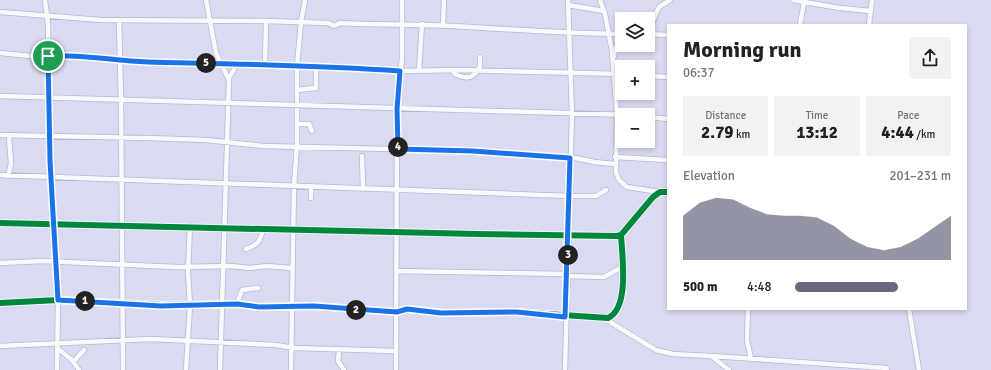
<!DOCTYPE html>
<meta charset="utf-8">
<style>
:root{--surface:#fff;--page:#f2f2f2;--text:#202124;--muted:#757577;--accent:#68697e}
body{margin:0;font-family:Signika,sans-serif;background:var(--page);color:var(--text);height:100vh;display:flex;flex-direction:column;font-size:15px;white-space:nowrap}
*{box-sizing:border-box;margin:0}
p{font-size:13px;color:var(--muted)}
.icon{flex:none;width:22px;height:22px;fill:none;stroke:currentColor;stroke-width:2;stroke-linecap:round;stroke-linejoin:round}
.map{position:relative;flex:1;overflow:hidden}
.sheet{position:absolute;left:667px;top:24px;width:300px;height:286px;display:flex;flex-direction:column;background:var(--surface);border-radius:0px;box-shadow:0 2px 6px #0003}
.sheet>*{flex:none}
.tools{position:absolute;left:615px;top:12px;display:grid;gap:8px}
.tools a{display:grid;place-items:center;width:40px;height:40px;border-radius:0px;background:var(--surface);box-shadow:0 2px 6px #0003;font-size:20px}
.pin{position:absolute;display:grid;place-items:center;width:34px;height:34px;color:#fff;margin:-17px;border:2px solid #fff;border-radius:50%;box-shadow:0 1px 4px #0007}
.km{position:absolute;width:20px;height:20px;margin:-10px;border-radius:50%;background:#222;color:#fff;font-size:11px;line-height:20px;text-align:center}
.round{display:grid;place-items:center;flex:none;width:42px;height:42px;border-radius:0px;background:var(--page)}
.overview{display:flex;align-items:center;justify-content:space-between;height:68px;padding:0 16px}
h1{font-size:22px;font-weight:700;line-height:30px}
.stats{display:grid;grid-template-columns:repeat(3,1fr);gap:6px;height:68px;padding:4px 16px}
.stats div{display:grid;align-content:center;border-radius:0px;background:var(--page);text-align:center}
.stats b{font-size:17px;font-weight:700}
.stats small{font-size:11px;font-weight:400}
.stats p{font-size:11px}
.chart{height:112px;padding:8px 16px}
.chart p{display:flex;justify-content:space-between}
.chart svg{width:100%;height:72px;margin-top:4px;fill:var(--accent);opacity:.7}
ul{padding:0 16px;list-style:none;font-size:13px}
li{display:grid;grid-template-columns:64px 48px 1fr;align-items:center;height:30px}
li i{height:10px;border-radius:5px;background:var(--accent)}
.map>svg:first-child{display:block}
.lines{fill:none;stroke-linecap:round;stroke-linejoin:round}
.minor-casing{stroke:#b8b8cc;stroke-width:6}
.minor{stroke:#f9fafd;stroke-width:4.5}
.cycleway-casing{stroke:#f6f7fc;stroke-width:8}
.cycleway{stroke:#00873e;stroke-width:6}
.route-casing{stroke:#fff;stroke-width:8}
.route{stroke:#1a73e8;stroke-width:5}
</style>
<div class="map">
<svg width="991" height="370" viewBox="0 0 991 370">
<rect width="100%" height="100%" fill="#dadbf2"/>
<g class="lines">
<!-- minor casing -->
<g class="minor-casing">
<path id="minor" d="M 45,0 L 48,24 L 50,161 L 58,300 L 57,370
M 206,0 L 216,53 L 229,80 L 220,370
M 600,0 L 605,14 L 612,51 L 617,114 L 616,172 L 619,180 L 627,187 L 660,192
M 793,0 L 840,8 L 870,11
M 568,5 L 604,11
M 0,12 L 101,20 L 265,21 L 328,23 L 334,26 L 340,23 C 377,25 415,24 452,26 C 509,29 565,34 622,34
M 119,20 L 121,99 L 123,370
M 443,25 L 444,0
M 800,25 L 804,2
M 869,25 L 872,0
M 648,32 L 659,7 L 670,0
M 648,34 L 668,35
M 0,53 L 31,56 L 77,56 L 141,62 L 220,63 L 278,66 L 331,66 L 400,71 L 460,70 L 622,74
M 613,59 L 620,34
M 265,65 L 266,21
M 419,70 L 422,24
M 452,70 L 455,74 C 464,78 471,80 477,71
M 478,71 L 480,66 L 480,57
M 648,76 L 668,77
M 229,78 L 237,64
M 297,90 L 316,88 L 316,66
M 0,96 L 630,115
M 648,117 L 668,119
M 297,124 L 309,124 L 312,131
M 0,135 L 148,138 L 206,140 L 263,146 L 473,151 L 576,158 L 594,162 L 615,164
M 362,156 L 363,189
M 615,157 L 668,160
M 0,175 L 569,196 L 596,196 L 606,190
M 8,176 L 11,164 L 9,136
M 311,198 L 311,187
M 0,223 L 477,234 L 617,236 L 621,235 L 653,197 L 660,192 L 668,192
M 246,249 C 258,245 261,241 263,228
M 0,263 L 43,261 L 176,267 L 232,266 L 249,268 L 267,266 L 292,268
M 397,271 L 567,274
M 566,276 L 604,277 L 622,267
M 0,303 L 58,300 L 161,305 L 237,304 L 259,307 L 314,306 L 397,312 L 407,309 L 446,313 L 517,312 L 608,318 C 630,308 622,255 621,235
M 237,304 L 242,290 L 258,288
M 748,309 L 747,341 L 751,358
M 909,309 L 919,370
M 605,319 L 656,350 L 673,354 L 711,356 L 729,370
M 0,346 L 151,339 L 275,345 L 295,348 L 396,351
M 57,348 L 72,360 L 79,370
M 339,350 L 338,361 L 344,370
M 711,356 L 887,368
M 74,361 L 84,350
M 186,370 L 190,305 L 188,272 L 190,226
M 291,370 L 294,185 L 297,145 L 297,66 L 301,22 L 305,0
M 396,370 L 397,109 L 402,58 L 402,0
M 565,370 L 572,114 L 568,0"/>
</g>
<!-- minor -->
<use href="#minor" class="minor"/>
<!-- cycleway casing -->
<g class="cycleway-casing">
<path id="cycleway" d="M 0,223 L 477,234 L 617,236 L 621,235 L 653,197 L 660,192 L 668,192
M 0,303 L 58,300 L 161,305 L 237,304 L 259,307 L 314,306 L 397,312 L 407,309 L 446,313 L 517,312 L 608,318 C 630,308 622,255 621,235"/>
</g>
<!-- cycleway -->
<use href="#cycleway" class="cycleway"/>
</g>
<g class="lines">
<!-- route casing -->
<g class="route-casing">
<path id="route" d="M 48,56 C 82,54 114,61 148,62 C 232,64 316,65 400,71 L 397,109 L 398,149 L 473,151 L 570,158 L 565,317 L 517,312 L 441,313 L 407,309 L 397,312 L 314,306 L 259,307 L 237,304 L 161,306 L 58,300 L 50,161 Z"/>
</g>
<!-- route -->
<use href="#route" class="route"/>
</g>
</svg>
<div class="tools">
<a><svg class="icon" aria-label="layers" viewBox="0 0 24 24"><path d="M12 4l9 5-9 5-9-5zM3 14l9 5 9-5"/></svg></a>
<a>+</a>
<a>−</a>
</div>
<div class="pin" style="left:48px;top:56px;background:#1e9e55"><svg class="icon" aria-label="arrive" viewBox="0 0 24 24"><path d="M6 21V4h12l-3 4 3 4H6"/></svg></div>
<b class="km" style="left:85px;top:301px">1</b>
<b class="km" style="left:356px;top:310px">2</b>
<b class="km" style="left:568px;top:255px">3</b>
<b class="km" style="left:398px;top:147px">4</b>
<b class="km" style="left:206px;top:63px">5</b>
<section class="sheet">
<div class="overview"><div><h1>Morning run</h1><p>06:37</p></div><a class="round"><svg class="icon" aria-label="share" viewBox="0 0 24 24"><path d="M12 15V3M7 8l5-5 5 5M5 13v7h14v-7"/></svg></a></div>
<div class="stats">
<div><p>Distance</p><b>2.79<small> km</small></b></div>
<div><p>Time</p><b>13:12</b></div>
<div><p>Pace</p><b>4:44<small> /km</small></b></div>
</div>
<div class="chart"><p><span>Elevation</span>201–231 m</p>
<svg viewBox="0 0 160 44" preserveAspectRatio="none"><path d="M0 44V17L10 9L20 6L30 7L40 12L50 16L60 17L70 17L80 18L90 23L100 31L110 36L120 38L130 36L140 31L150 24L160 17V44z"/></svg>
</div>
<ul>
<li><b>500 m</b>4:48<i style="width:66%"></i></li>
</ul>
</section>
</div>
